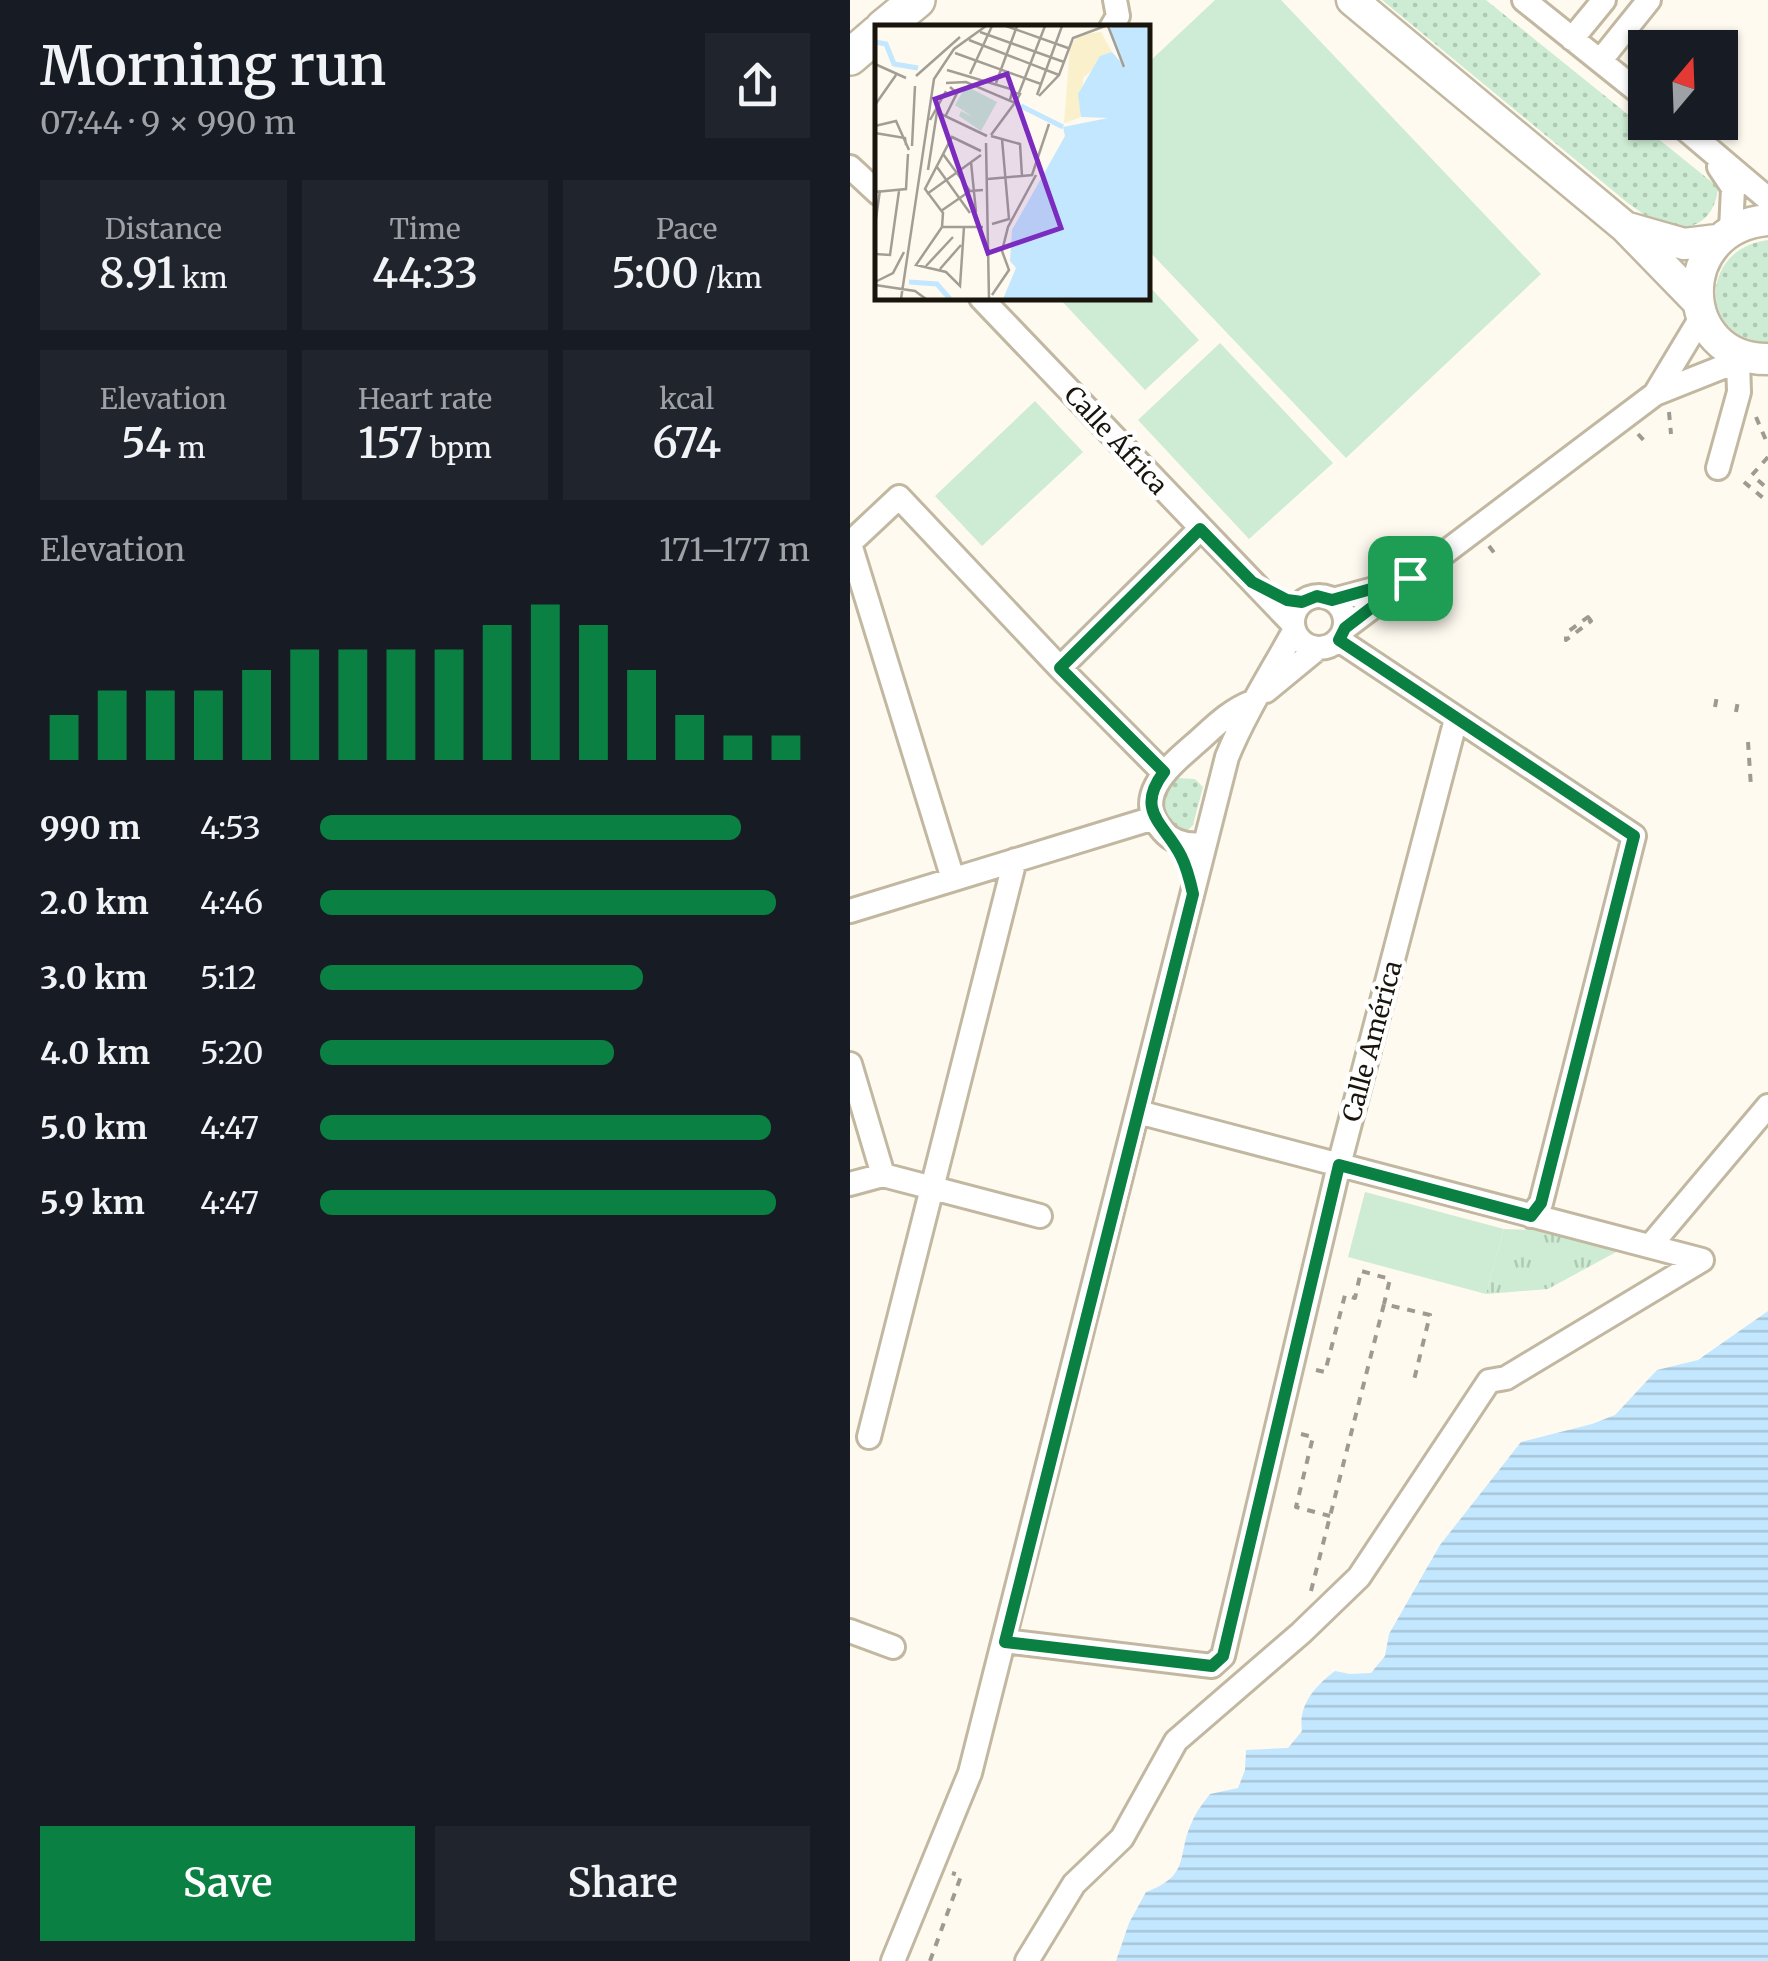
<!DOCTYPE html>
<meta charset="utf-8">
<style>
:root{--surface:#171b24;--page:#20242c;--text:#f1f3f6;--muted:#9ea1a6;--accent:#0b8043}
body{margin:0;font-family:Merriweather,serif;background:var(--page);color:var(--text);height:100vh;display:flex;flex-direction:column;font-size:38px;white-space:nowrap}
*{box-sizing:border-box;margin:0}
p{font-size:32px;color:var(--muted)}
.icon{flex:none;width:55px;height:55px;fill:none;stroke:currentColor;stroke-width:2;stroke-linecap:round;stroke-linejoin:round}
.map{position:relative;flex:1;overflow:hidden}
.side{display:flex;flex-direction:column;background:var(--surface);width:850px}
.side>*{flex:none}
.needle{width:65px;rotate:19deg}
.buttons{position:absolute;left:778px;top:30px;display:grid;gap:20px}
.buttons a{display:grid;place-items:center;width:110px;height:110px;border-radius:0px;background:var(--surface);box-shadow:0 2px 8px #0004;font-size:50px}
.pin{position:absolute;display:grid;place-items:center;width:85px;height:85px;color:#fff;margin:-42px;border-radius:20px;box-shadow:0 5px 15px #0006}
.round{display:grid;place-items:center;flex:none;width:105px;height:105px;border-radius:0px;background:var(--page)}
.head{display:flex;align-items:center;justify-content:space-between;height:170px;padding:0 40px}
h1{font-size:55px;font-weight:600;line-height:75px}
.stats{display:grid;grid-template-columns:repeat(3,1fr);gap:15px;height:170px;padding:10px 40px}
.stats div{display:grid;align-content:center;border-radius:0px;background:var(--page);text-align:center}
.stats b{font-size:42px;font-weight:600}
.stats small{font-size:28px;font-weight:400}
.stats p{font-size:28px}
.chart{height:280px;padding:20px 40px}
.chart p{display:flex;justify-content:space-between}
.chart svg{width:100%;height:180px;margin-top:10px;stroke:var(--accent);stroke-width:6}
.cta{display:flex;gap:20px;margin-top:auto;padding:20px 40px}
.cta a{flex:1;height:115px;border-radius:0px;background:var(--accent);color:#fff;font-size:40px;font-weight:600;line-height:115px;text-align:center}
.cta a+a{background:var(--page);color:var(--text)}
ul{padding:0 40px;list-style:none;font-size:32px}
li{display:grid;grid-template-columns:160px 120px 1fr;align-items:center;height:75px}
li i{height:25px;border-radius:12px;background:var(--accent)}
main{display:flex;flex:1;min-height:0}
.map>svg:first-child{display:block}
.grass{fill:url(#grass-dots)}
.park{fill:url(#park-tufts)}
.pitch{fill:#cdecd3}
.water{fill:url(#water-rules)}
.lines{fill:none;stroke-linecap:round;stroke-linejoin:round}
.minor-casing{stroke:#c2b8a1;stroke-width:28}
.major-casing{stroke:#c2b8a1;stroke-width:35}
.highway-casing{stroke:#c2b8a1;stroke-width:40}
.path{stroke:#9e9a91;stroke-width:4;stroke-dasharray:8 8;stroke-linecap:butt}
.minor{stroke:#fff;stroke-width:22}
.major{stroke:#fff;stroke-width:30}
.highway{stroke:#fff;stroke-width:35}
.route-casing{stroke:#fff;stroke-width:20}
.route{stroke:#0b8043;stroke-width:12}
.labels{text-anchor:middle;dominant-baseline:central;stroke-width:9;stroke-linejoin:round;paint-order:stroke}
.street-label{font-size:25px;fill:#19150d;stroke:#fff}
.inset-river{fill:none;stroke:#c3e7ff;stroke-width:5}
.inset-road{fill:none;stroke:#a29e95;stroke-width:2.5}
.view{fill:#7b2cbf;fill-opacity:0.15;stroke:#7b2cbf;stroke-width:5}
.inset-edge{fill:none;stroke:#19150d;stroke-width:5}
</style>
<main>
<section class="side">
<div class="head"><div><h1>Morning run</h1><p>07:44 · 9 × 990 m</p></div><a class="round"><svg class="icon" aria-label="share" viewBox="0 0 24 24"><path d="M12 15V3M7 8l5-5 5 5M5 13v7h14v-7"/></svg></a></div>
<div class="stats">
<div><p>Distance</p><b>8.91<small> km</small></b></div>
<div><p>Time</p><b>44:33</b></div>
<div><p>Pace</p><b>5:00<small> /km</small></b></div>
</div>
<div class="stats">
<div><p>Elevation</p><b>54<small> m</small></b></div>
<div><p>Heart rate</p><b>157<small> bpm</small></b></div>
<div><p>kcal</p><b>674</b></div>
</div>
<div class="chart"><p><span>Elevation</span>171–177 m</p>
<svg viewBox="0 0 160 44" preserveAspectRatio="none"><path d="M5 44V33M15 44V27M25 44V27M35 44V27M45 44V22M55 44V17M65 44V17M75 44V17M85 44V17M95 44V11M105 44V6M115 44V11M125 44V22M135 44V33M145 44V38M155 44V38"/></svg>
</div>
<ul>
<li><b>990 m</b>4:53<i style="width:86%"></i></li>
<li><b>2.0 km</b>4:46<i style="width:93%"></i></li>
<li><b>3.0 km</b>5:12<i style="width:66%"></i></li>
<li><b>4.0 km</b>5:20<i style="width:60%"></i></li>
<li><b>5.0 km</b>4:47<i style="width:92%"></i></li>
<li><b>5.9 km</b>4:47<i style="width:93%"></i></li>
</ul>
<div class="cta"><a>Save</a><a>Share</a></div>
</section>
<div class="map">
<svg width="918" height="1961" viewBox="0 0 918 1961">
<defs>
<pattern id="grass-dots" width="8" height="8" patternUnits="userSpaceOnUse" patternTransform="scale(2.5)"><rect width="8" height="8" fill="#cdecd3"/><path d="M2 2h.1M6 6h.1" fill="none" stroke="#afcab4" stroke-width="1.8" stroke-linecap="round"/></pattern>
<pattern id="park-tufts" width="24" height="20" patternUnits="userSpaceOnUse" patternTransform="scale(2.5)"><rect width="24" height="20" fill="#cdecd3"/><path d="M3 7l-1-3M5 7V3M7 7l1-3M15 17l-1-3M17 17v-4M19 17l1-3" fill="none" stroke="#afcab4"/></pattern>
<pattern id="water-rules" width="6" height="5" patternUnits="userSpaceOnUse" patternTransform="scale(2.5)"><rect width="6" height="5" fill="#c3e7ff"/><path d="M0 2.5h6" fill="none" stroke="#a7c5d9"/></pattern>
</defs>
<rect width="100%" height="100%" fill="#fefaf0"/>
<!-- grass -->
<path class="grass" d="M 532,0 L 636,0 L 868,187 C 866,220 840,236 808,223 C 798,218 788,210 779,204 Z
M 918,240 L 918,342 C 850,342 847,249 918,240 Z
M 327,778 L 345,779 L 353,787 L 343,825 L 336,832 L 325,827 L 313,811 L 315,791 Z"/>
<!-- park -->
<path class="park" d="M 654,1229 L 689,1230 L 768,1251 L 698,1289 L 636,1294 Z"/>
<!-- pitch -->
<path class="pitch" d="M 365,0 L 431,0 L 691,274 L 496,458 L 298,250 L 298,63 Z
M 298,285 L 349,340 L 295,390 L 209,298 L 298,298 Z
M 370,343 L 483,463 L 399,539 L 288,420 Z
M 185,401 L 233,452 L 132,546 L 85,496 Z
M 515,1192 L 654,1229 L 636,1294 L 498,1257 Z"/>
<!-- water -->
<path class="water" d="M 918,1311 L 918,1961 L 266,1961 L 279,1923 L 296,1892 C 342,1875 326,1855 342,1822 C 346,1812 353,1803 360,1794 L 388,1788 L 395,1770 L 396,1750 L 438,1748 L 452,1731 C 448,1705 465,1686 485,1671 L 500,1674 L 521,1673 L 535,1656 L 539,1634 L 590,1545 L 671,1442 L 742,1424 L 765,1415 L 807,1370 L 848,1360 Z"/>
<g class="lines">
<!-- minor casing -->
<g class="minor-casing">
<path id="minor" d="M 674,0 L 795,97
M 261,28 L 268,16 L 265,0
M 722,39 L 754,0
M 750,61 L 799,0
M 827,122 L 918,199
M 0,167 L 28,193
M 869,167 L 883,188 L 881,230
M 131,298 L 442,623
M 805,394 L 852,316
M 868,468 L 889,392 L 888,361
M 0,543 L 49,497 L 210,668 L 313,772
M 0,544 L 103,879
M443 622a26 26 0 1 1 52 0a26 26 0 1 1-52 0Z
M 483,600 L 543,584
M 495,628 L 805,394 L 888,361 L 907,359
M 489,640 L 784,836 L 691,1203 L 681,1216
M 210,668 L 350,529
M 416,691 L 467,649
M 355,844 C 339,846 324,844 313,831 C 281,796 321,765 346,743 C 364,727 379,711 402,702
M 0,911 L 304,818
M 0,1064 L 33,1175
M 288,1112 L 852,1260
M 0,1184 L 33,1175 L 190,1216
M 800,1246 L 918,1106
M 19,1437 L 165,860
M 0,1631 L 43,1647
M 155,1641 L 362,1666 L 373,1656 L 489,1165 L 606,719
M 43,1961 L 120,1773 L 377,757 C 395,713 421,673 444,631
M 177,1961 L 224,1884 L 272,1838 L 326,1741 L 451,1633 L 509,1577 L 639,1381 L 656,1378 L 852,1260"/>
</g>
<!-- major casing -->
<g class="major-casing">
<path id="major" d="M 502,0 L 775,227 L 848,302
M 918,220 C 822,228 827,360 918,359
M 778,228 L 834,244 L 867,240"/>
</g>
<!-- highway casing -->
<g class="highway-casing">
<path id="highway" d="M 33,28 L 67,0
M 0,57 L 28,33"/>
</g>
<!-- path -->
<path class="path" d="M 819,412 L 821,434
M 906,417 L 918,445
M 788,434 L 797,444
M 918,457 L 902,475 L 918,489
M 894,482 L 918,502
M 639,546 L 648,558
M 738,617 L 741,621 L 716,640 L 716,633 Z
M 865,707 L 867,696
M 886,712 L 888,701
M 898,742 L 901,787
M 466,1370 L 475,1372 L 495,1295 L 505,1298 L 511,1271 L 540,1279 L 534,1304
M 451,1434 L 463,1437 L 446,1507 L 480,1516
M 461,1591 L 534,1304 L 580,1315 L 563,1384
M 80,1961 L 111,1876 L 102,1873"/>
<!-- minor -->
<use href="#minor" class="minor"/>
<!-- major -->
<use href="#major" class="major"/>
<!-- highway -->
<use href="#highway" class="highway"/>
</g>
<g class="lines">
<!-- route casing -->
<g class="route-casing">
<path id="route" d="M 350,529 L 402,582 L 437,600 L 452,602 L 467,596 L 482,600 L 560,578 L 495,628 L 489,640 L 784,836 L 691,1203 L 681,1216 L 489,1165 L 373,1656 L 362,1666 L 155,1642 L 343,894 C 340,880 337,868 331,856 C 315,824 284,811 314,772 L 210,668 Z"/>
</g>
<!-- route -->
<use href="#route" class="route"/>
</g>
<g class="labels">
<!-- street labels -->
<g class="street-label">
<text transform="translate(266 440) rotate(47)">Calle África</text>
<text transform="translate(522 1041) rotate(-75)">Calle América</text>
</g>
</g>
<!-- overview -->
<g transform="translate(25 25)">
<rect width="275" height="275" fill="#fefaf0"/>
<path d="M 226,7 L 237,27 L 208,53 L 206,92 L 189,98 L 195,22 L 204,10 Z" fill="#faf0cb"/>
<path d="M 91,61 L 122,77 L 106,106 L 84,91 L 86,86 L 98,92 L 80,80 Z" fill="#cdecd3"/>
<path d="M 240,1 L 275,1 L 275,274 L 128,274 L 141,243 L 135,236 L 137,205 L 190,111 L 188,102 L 233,93 L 206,92 L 203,69 L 225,31 L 237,27 L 251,43 L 233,4 Z" fill="#c3e7ff"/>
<path class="inset-river" d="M 0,17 L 11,19 L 19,39 L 43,43M 146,81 L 188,102M 34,257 L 62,259 L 75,274"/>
<path class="inset-road" d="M 131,1 L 193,23M 233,1 L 249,42M 105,7 L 189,37M 94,15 L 184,50M 80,28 L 166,59M 0,39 L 31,53M 72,45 L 139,65M 95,49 L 117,1M 41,51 L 85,12M 71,58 L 91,57 L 140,78 L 145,69 L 137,67 L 135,75M 121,58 L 142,1M 144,68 L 170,1M 162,70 L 187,1M 164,71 L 184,50 L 198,13 L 230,1M 0,80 L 21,50M 71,90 L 82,68 L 75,62M 55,95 L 71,66M 0,101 L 21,96 L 34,125M 0,108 L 30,113 L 31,120M 116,110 L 139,79M 116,111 L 145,119 L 147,151M 111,118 L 114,274M 37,121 L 40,61M 68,129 L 95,166M 96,137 L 101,187M 62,142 L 95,188M 53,145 L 62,87 L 112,111M 157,150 L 174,99M 113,154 L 158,150M 0,167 L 31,164 L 33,129M 52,169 L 106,130M 66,186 L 95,166 L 108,165M 117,199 L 134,194 L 127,114M 0,201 L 5,165M 67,202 L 108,202M 89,202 L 85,261 L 71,247 L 41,240 L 67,202 L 68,188 L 50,164 L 77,112 L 106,126M 0,229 L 15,230 L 24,166M 51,241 L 78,212M 65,244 L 86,220M 0,257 L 18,248 L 29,227M 0,260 L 40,266 L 51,274M 117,270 L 134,245 L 127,226 L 133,202 L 161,150M 26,274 L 59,54 L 79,24 L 111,1"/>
<path class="view" d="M 132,49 L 186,203 L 113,228 L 60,74 Z"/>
<rect width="275" height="275" class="inset-edge"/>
</g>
</svg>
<div class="buttons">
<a><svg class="needle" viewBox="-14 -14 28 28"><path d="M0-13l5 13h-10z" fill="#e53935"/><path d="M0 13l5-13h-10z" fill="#9ea1a6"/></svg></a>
</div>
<div class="pin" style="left:560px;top:578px;background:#1e9e55"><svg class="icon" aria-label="arrive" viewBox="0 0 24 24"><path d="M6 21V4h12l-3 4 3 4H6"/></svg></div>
</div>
</main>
